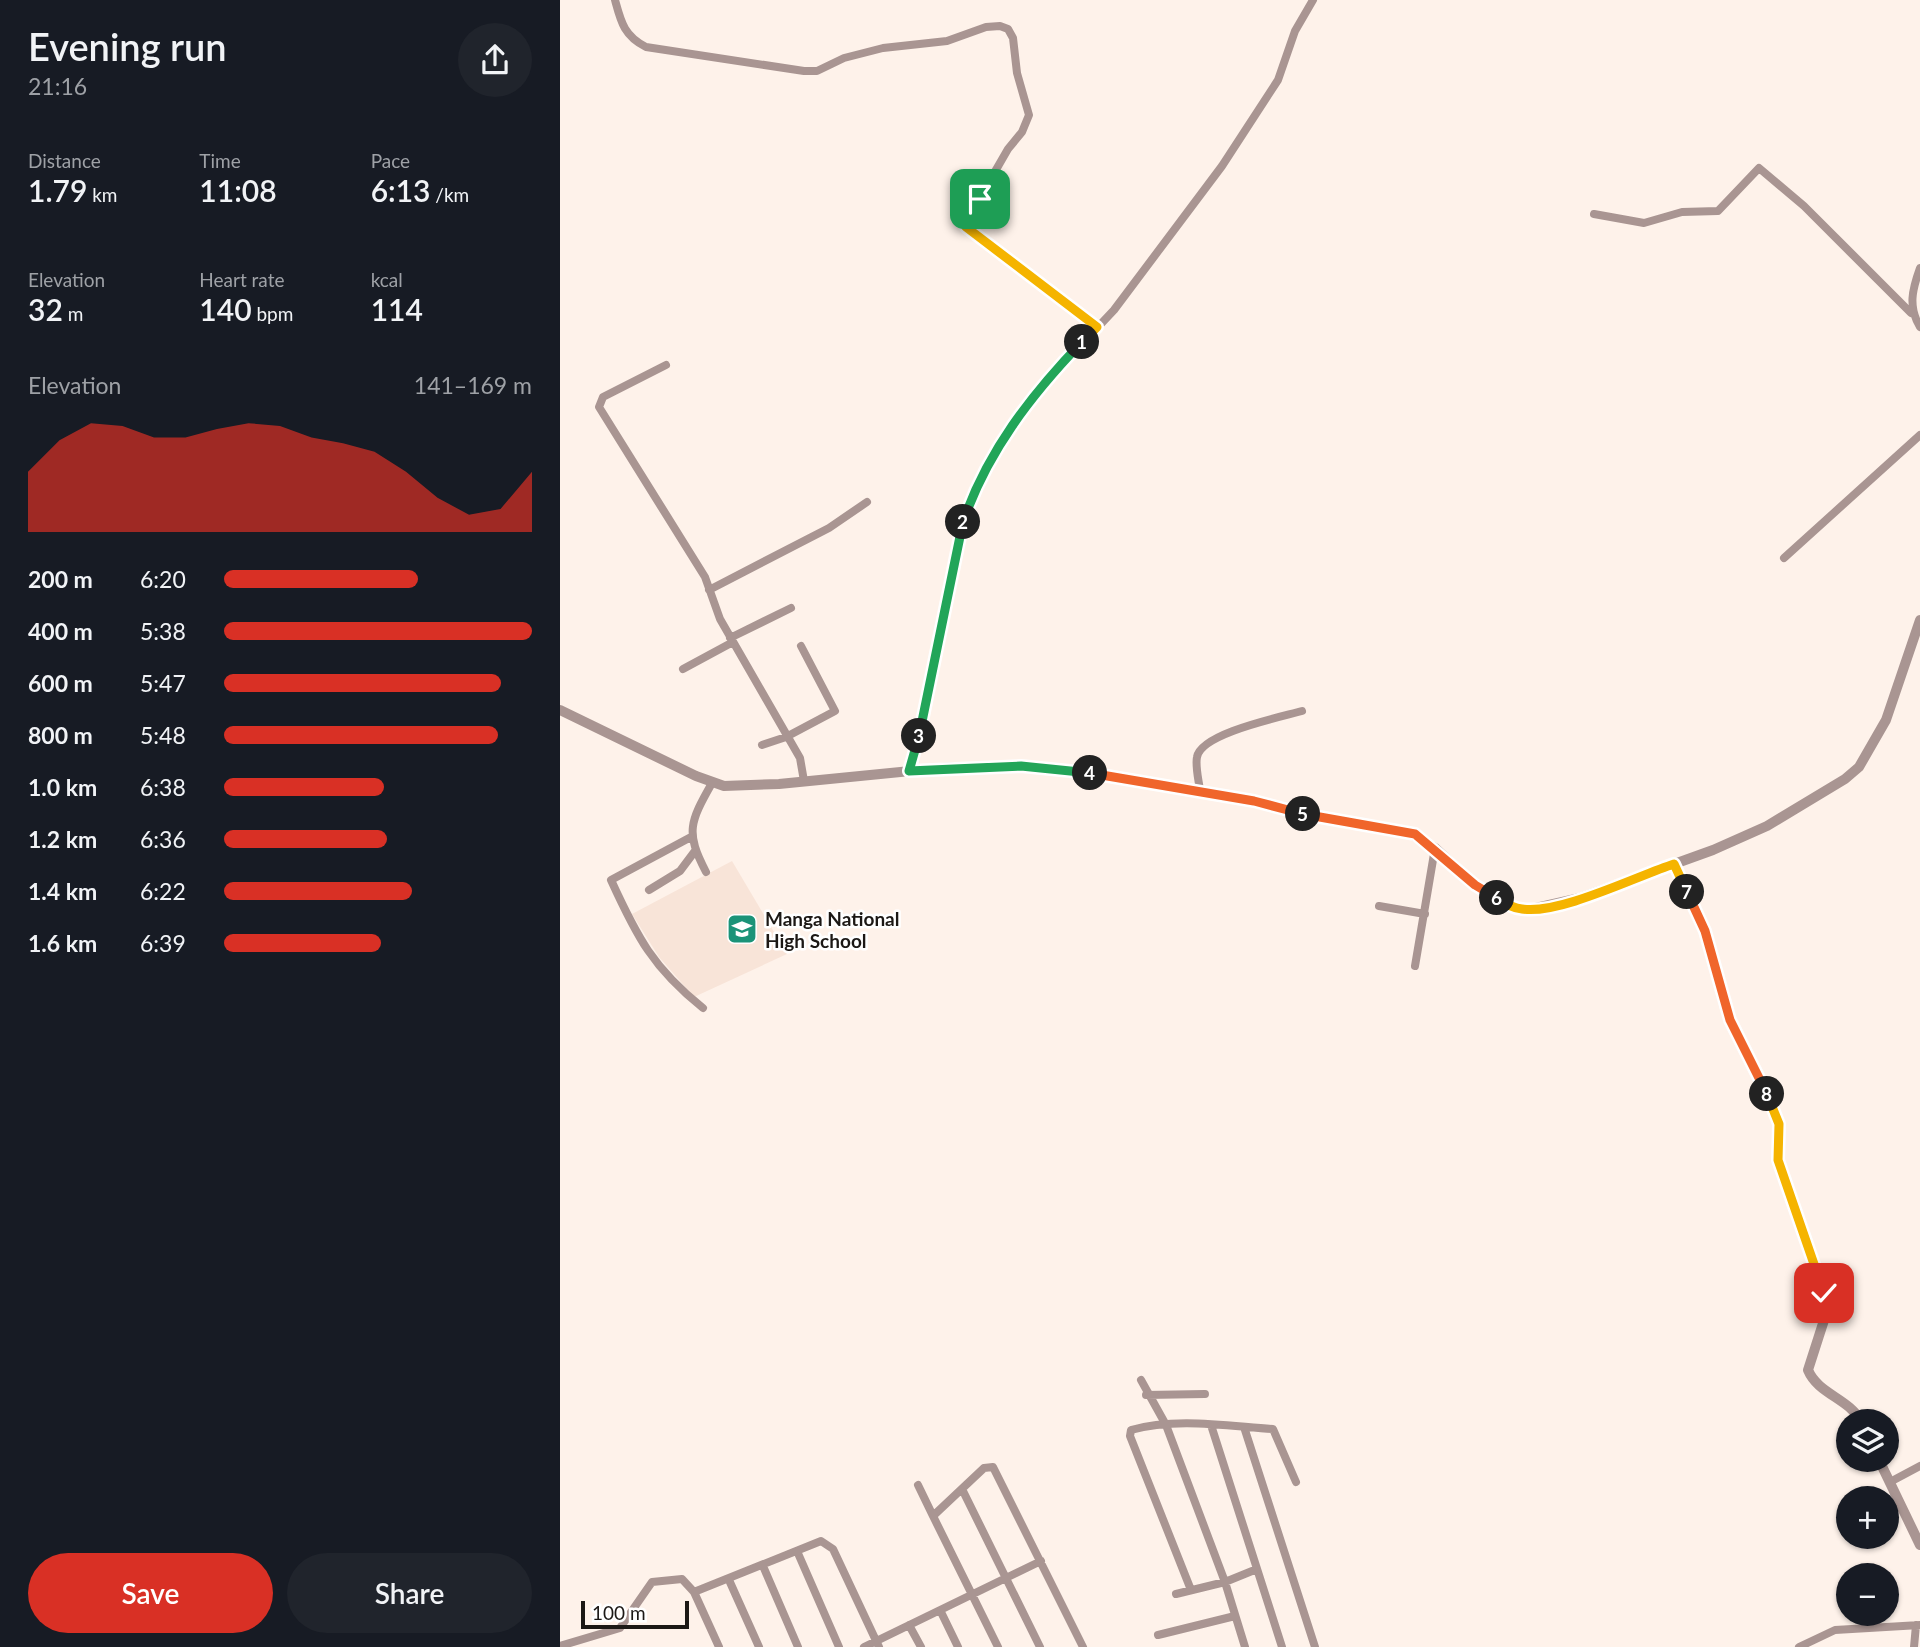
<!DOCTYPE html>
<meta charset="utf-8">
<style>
:root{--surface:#171b24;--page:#20242c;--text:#f1f3f6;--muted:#9ea1a6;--accent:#d93025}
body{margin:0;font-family:Lato,sans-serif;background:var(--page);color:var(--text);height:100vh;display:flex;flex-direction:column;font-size:26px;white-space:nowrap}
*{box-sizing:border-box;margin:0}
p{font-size:23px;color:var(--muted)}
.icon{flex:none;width:38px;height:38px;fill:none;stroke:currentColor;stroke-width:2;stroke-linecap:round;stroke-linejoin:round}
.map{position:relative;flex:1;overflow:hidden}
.side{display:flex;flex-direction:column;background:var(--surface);width:560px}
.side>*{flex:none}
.controls{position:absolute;left:1276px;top:1409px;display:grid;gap:14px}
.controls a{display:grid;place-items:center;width:63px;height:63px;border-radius:50%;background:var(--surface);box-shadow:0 2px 5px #0004;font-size:35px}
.scale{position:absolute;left:21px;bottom:18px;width:108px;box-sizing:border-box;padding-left:7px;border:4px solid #1c1815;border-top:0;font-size:19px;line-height:24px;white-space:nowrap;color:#1c1815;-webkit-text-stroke:5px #fff;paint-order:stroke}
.pin{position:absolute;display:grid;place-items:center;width:60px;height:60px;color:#fff;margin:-30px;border-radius:14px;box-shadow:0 4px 10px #0006}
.km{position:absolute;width:35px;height:35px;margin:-18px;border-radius:50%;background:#222;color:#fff;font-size:19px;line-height:35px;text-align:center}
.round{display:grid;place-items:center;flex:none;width:74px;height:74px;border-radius:37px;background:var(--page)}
.head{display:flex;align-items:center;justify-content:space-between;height:119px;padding:0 28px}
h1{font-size:38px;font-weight:600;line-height:52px}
.stats{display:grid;grid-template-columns:repeat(3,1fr);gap:10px;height:119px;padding:7px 28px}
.stats div{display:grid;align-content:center}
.stats b{font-size:30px;font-weight:600}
.stats small{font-size:19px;font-weight:400}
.stats p{font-size:19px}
.chart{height:196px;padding:14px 28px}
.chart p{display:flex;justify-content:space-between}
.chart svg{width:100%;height:126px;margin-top:7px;fill:var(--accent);opacity:.7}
.button{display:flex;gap:14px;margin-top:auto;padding:14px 28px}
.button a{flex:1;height:80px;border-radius:42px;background:var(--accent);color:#fff;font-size:28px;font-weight:600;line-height:80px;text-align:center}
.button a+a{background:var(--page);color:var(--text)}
ul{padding:0 28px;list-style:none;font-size:23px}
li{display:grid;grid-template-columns:112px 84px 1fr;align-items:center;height:52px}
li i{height:18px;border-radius:9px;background:var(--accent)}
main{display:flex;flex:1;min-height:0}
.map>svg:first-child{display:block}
.built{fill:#f8e4d8}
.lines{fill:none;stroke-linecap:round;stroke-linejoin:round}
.minor{stroke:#a99592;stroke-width:8}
.tertiary{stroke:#a99592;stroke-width:10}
.split-1-casing{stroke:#fff;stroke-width:14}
.split-2-casing{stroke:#fff;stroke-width:14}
.split-3-casing{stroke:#fff;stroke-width:14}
.split-4-casing{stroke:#fff;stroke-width:14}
.split-5-casing{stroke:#fff;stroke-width:14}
.split-6-casing{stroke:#fff;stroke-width:14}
.split-7-casing{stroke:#fff;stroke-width:14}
.split-8-casing{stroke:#fff;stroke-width:14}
.split-9-casing{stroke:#fff;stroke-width:14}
.split-1{stroke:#f5b400;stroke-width:9}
.split-2{stroke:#22a559;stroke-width:9}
.split-3{stroke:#22a559;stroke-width:9}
.split-4{stroke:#22a559;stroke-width:9}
.split-5{stroke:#f0652b;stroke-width:9}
.split-6{stroke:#f0652b;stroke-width:9}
.split-7{stroke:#f5b400;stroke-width:9}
.split-8{stroke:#f0652b;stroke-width:9}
.split-9{stroke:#f5b400;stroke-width:9}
.labels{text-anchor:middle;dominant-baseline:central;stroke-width:5;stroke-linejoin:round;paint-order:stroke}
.poi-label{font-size:19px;font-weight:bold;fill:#1c1815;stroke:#fff;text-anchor:start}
</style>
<main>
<section class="side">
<div class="head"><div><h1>Evening run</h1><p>21:16</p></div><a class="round"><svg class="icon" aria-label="share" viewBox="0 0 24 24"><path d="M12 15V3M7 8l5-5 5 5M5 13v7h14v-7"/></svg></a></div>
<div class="stats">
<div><p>Distance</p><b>1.79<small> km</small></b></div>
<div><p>Time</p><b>11:08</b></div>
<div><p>Pace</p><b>6:13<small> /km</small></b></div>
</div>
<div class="stats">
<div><p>Elevation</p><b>32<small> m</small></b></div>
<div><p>Heart rate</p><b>140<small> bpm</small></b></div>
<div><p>kcal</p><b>114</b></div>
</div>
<div class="chart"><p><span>Elevation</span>141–169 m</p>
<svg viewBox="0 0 160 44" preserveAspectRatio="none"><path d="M0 44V23L10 12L20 6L30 7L40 11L50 11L60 8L70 6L80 7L90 11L100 13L110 16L120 23L130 32L140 38L150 36L160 23V44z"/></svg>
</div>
<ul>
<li><b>200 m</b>6:20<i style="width:63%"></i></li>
<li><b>400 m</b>5:38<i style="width:100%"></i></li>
<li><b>600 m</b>5:47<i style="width:90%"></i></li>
<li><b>800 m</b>5:48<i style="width:89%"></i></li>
<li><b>1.0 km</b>6:38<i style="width:52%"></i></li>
<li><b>1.2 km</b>6:36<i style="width:53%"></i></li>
<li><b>1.4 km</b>6:22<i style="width:61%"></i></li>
<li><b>1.6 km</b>6:39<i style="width:51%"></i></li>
</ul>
<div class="button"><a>Save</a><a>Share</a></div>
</section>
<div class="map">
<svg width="1360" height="1647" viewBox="0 0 1360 1647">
<rect width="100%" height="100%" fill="#fef2ea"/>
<!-- built -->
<path class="built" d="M 172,861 L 227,954 L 134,997 L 99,957 L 72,914 Z"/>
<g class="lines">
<!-- minor -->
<path class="minor" d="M 55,0 C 61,22 64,36 86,47 L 244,71 L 257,71 L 284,58 L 323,48 L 387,41 L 426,27 L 440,26 L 448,29 L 453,38 L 457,73 L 469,115 L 462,132 L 448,149 L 407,220 L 406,227 L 537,327
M 1034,214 L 1084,223 L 1122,212 L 1158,211 L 1199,168 L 1244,206 L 1351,313
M 1360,268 C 1352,290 1348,307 1360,327
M 106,365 L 43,397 L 39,407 L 145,577 L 160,619 L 240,758 L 244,781
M 1224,558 L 1360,435
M 149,590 L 269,528 L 307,502
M 170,638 L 231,608
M 123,669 L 173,642
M 202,745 L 226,737 L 275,711 L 241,646
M 349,771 L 376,658 L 399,535 L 426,468 L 472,397 L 554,310 L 662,166 L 718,80 L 735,31 L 753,0
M 640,791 C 639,781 635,767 637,757 C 641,733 721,717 742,711
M 131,837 L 51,880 C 77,937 93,968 143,1008
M 146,872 C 125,832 130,822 152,783
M 89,890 L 120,871 L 135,851
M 819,906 L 865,914
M 855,966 L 875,848
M 581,1380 L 606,1425 L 665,1582 L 685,1647
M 586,1395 L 645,1394
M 651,1425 L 722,1647
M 684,1427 L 755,1647
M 1330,1482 L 1360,1466
M 358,1485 L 373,1516 L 424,1468 L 433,1467 L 523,1647
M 402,1489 L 480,1647
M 373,1516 L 438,1647
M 237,1551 L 279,1647
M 203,1566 L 238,1647
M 169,1580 L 199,1647
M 631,1590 L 570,1436 L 571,1430 C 615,1417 668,1426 713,1429 L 736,1482
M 616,1594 L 665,1582 L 697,1569
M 381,1612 L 398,1647
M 349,1625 L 361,1647
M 598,1635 L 675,1616
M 0,1646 L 60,1628 L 92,1582 L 122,1579 L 134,1592
M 159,1647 L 134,1592 L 261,1541 L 273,1549 L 319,1647
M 304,1647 L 481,1561
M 1239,1647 L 1275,1630 L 1360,1625
M 1354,1647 L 1356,1625"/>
<!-- tertiary -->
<path class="tertiary" d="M 0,710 L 136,776 L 164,786 L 219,784 L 381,768 L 461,766 L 602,784 L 694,801 L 758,817 L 846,831 L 875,848 L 915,885 L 951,906 L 967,910 L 1020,898 L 1153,850 L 1207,826 L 1285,779 L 1299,767 L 1326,720 L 1360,620
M 1114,864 L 1145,931 L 1170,1019 L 1213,1106 L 1218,1124 L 1218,1160 L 1267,1304 L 1266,1314 L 1248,1370 C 1258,1394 1288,1398 1301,1421
M 1319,1460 L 1360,1545"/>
</g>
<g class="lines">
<!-- split-1 casing -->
<g class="split-1-casing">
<path id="split-1" d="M 420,199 L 407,220 L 406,227 L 537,327 L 522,342"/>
</g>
<!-- split-2 casing -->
<g class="split-2-casing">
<path id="split-2" d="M 403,522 C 427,452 471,395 522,342"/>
</g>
<!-- split-3 casing -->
<g class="split-3-casing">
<path id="split-3" d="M 359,736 L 403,522"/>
</g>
<!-- split-4 casing -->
<g class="split-4-casing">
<path id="split-4" d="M 359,736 L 349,771 L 461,766 L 530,773"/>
</g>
<!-- split-5 casing -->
<g class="split-5-casing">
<path id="split-5" d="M 530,773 L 694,801 L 743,814"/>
</g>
<!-- split-6 casing -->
<g class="split-6-casing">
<path id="split-6" d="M 743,814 L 855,834 L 915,885 L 937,898"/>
</g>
<!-- split-7 casing -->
<g class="split-7-casing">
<path id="split-7" d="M 937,898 C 945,903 952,908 962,909 C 999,915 1077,876 1114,864 L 1127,892"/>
</g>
<!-- split-8 casing -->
<g class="split-8-casing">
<path id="split-8" d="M 1127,892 L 1145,931 L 1170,1020 L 1207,1094"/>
</g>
<!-- split-9 casing -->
<g class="split-9-casing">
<path id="split-9" d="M 1207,1094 L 1219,1124 L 1218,1160 L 1264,1293"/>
</g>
<!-- split-1 -->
<use href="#split-1" class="split-1"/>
<!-- split-2 -->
<use href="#split-2" class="split-2"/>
<!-- split-3 -->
<use href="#split-3" class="split-3"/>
<!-- split-4 -->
<use href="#split-4" class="split-4"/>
<!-- split-5 -->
<use href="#split-5" class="split-5"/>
<!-- split-6 -->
<use href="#split-6" class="split-6"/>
<!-- split-7 -->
<use href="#split-7" class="split-7"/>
<!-- split-8 -->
<use href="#split-8" class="split-8"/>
<!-- split-9 -->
<use href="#split-9" class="split-9"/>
</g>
<!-- icons -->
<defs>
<g id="school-square" transform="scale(1.575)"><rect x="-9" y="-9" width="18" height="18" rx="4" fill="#1b9378" stroke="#fff"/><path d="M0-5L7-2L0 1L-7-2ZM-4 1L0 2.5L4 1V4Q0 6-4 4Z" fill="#fff"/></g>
</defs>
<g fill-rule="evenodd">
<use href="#school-square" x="182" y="929"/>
</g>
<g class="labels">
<!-- poi labels -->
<g class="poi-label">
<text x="205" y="918">Manga National<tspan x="205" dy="22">High School</tspan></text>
</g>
</g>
</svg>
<div class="controls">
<a><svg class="icon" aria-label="layers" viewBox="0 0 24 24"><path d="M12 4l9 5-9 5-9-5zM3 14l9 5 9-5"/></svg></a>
<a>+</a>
<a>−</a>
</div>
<div class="scale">100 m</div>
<div class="pin" style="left:420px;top:199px;background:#1e9e55"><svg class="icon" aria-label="arrive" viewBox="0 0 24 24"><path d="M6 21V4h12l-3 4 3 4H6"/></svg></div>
<div class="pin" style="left:1264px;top:1293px;background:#d93025"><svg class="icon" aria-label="check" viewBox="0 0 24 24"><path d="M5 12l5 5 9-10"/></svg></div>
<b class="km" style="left:522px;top:342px">1</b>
<b class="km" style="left:403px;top:522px">2</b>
<b class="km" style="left:359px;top:736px">3</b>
<b class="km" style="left:530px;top:773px">4</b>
<b class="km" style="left:743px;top:814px">5</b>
<b class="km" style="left:937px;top:898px">6</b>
<b class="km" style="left:1127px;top:892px">7</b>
<b class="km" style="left:1207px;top:1094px">8</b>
</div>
</main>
